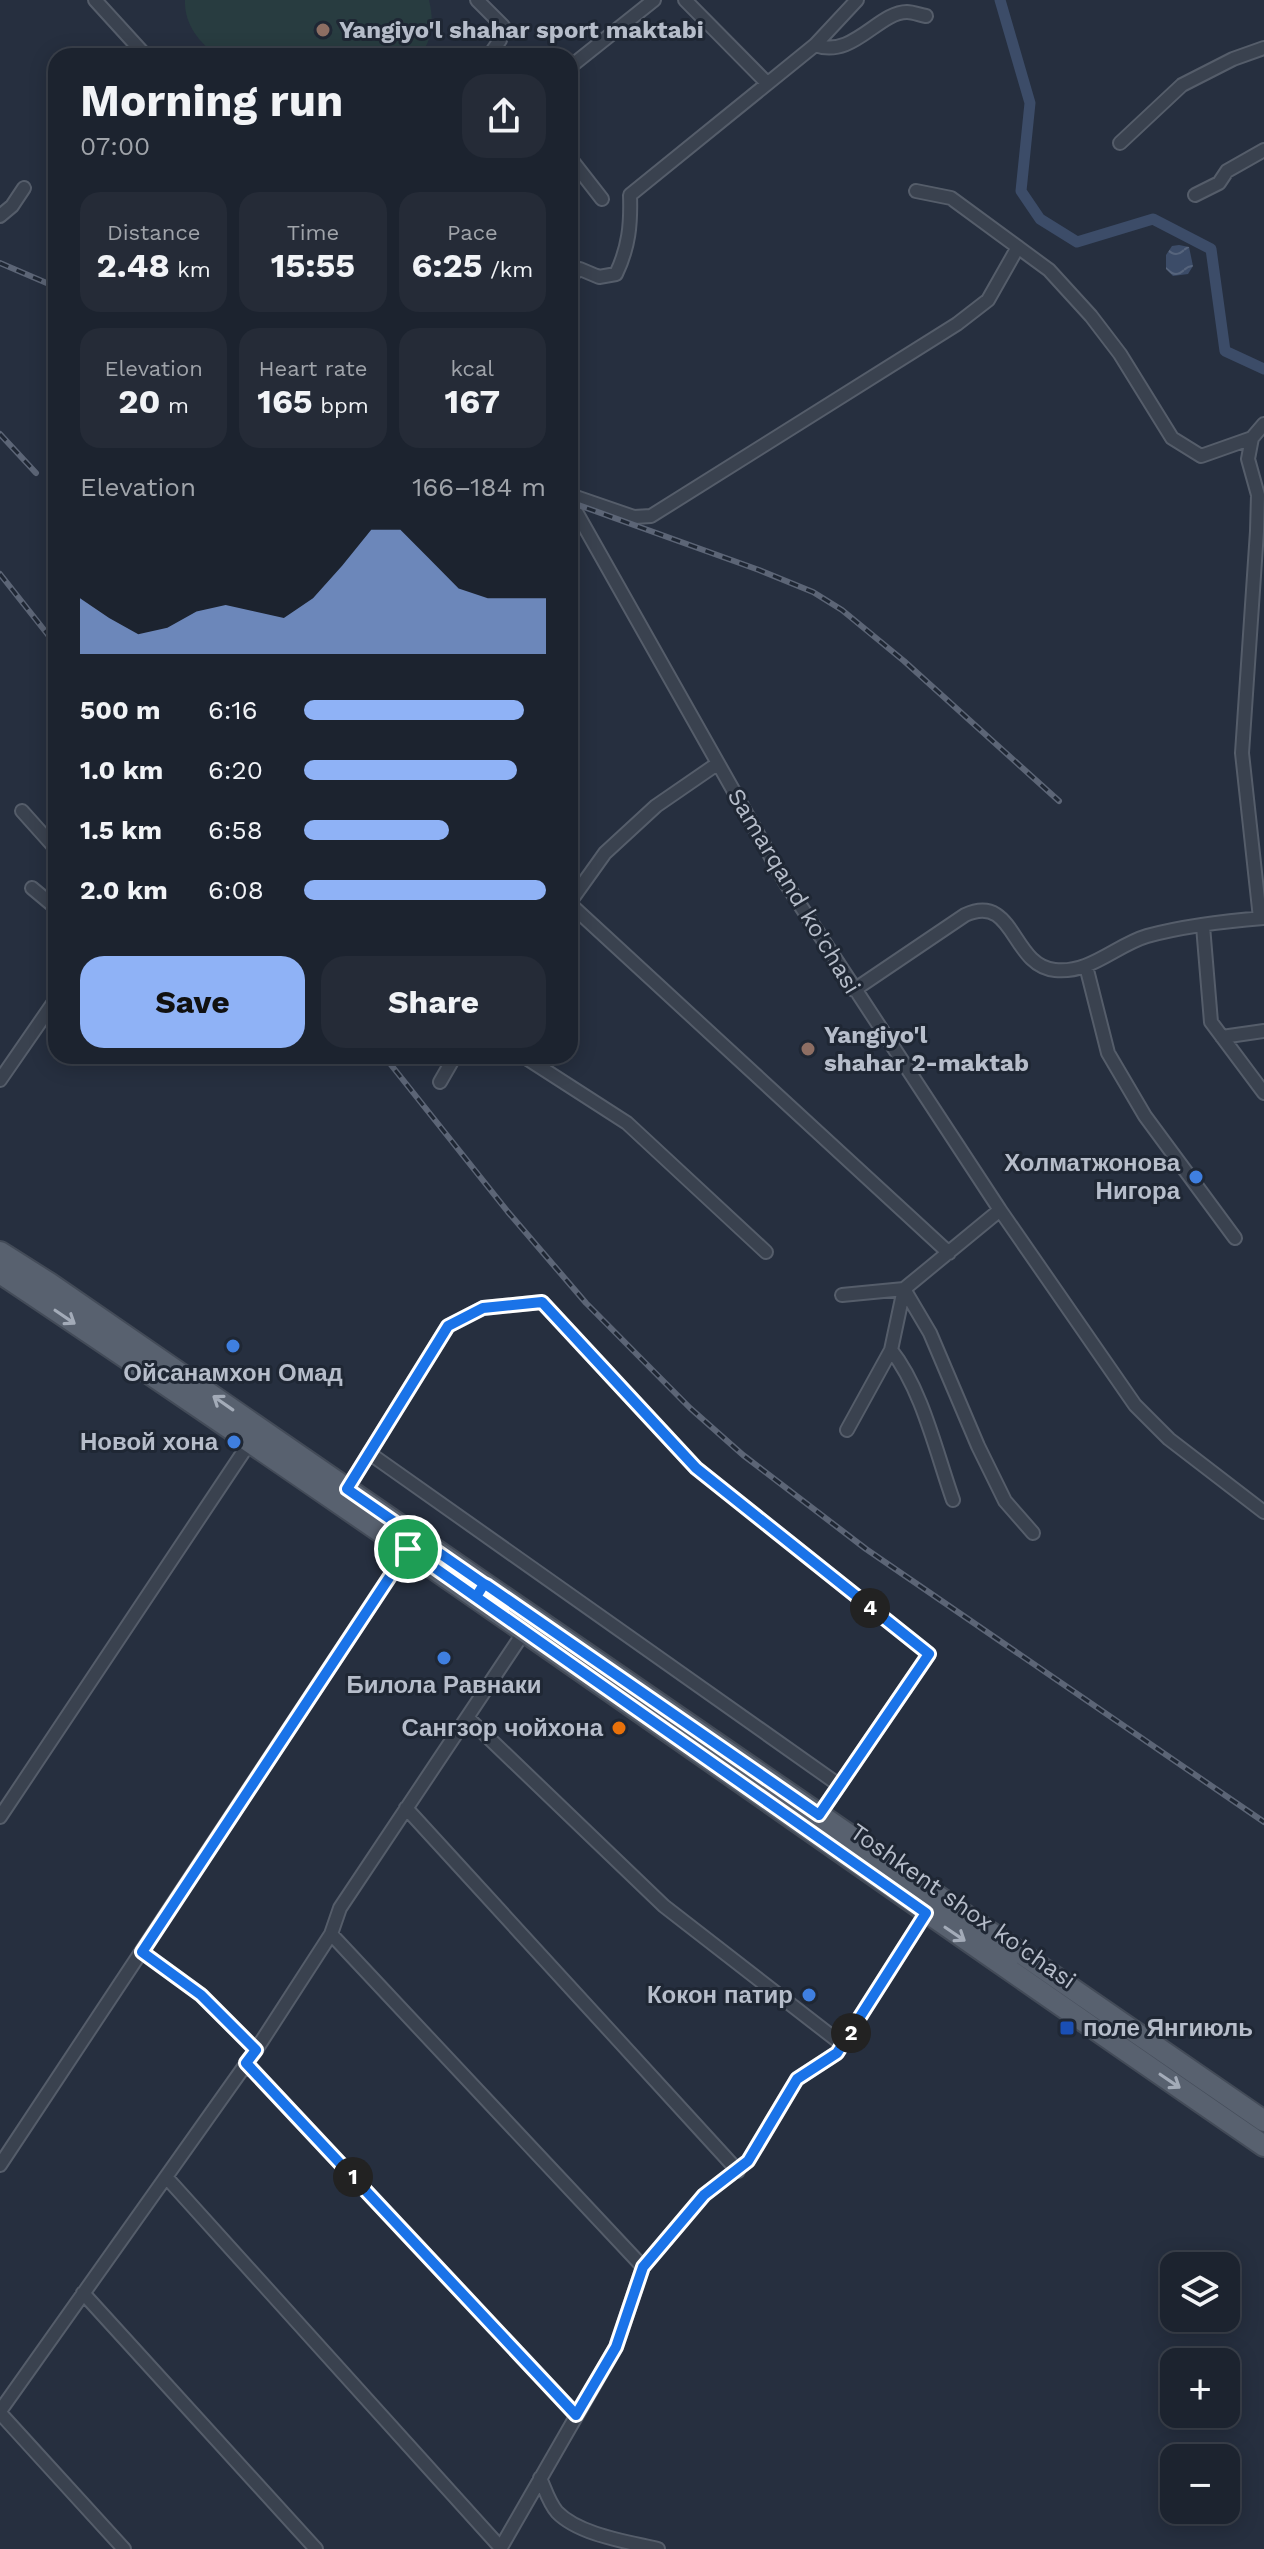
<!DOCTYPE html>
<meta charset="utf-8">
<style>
:root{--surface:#1c232f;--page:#252b37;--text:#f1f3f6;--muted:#a0a4aa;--line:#3a404b;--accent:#8fb2f6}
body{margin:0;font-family:"Work Sans",sans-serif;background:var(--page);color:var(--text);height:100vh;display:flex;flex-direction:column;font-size:30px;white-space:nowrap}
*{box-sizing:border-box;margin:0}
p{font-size:26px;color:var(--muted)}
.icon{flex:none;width:44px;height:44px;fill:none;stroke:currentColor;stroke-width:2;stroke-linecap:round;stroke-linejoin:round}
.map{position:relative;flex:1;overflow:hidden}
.side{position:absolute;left:48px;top:48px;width:530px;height:1016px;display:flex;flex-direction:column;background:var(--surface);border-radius:24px;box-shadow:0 4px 20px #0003,0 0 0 2px var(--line)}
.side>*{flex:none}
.tools{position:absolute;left:1160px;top:2252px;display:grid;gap:16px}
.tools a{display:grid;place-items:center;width:80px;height:80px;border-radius:16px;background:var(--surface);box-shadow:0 4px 20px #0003,0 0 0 2px var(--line);font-size:40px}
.pin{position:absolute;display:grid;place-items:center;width:68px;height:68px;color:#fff;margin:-34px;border:4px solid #fff;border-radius:50%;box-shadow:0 2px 8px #0007}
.km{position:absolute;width:40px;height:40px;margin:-20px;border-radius:50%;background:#222;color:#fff;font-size:22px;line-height:40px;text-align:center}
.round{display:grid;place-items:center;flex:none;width:84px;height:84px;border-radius:24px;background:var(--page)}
.summary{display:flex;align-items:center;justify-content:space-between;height:136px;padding:0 32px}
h1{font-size:44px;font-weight:700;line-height:60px}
.stats{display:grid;grid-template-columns:repeat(3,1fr);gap:12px;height:136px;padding:8px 32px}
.stats div{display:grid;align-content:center;border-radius:20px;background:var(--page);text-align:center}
.stats b{font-size:34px;font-weight:700}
.stats small{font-size:22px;font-weight:400}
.stats p{font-size:22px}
.chart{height:224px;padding:16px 32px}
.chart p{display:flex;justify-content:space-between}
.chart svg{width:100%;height:144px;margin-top:8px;fill:var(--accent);opacity:.7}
.cta{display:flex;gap:16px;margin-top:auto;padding:16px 32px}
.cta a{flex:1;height:92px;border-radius:24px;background:var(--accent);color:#111;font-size:32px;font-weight:700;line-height:92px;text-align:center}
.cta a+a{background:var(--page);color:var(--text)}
ul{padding:0 32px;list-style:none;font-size:26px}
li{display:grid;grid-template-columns:128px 96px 1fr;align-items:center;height:60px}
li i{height:20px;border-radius:10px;background:var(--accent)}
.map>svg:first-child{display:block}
.green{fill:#283c40}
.water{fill:url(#water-waves)}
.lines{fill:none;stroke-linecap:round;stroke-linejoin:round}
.canal{stroke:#3c4c68;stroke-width:11}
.minor-casing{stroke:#555d6a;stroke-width:16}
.primary-casing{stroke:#434b58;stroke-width:24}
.minor{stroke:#3a424f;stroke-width:12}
.primary{stroke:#58616f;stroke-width:20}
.rail-casing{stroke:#5c6576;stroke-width:6}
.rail{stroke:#1f2734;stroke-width:3;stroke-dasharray:9;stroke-linecap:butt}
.oneway{stroke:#a3abb8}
.route-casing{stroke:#fff;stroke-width:16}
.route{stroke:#1a73e8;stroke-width:10}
.education-dot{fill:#8d6e63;stroke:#1f2734;stroke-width:3}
.shop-dot{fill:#3f7fe0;stroke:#1f2734;stroke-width:3}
.food-dot{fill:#e8710a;stroke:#1f2734;stroke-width:3}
.transit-dot{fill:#1a4fb4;stroke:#1f2734;stroke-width:3}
.labels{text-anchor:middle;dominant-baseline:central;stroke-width:6;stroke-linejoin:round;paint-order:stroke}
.poi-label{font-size:24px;font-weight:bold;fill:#b6bdca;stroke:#1f2734;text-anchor:end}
.street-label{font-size:24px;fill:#b6bdca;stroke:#1f2734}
</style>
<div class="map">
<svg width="1264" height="2549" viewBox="0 0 1264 2549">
<defs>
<pattern id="water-waves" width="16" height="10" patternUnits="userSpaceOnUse" patternTransform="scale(2)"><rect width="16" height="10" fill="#3c4c68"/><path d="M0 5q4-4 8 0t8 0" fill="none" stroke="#56647c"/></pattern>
</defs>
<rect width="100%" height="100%" fill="#262f3f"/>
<!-- green -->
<path class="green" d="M 185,0 L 429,0 C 434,20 433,40 419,56 L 218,56 C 199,43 184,24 185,0 Z"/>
<!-- water -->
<path class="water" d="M 1179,245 L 1189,247 L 1193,266 L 1188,274 L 1173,276 L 1166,269 L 1166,255 L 1172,246 Z"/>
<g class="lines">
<!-- canal -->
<path class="canal" d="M 1000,0 L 1030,103 L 1021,191 L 1040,219 L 1077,242 L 1153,219 L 1211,249 L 1225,351 L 1264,369"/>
<!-- minor casing -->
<g class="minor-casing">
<path id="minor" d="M 95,0 L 146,56
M 477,0 L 503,26 L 500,40 L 489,56
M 685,0 L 767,83
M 815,45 C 853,59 878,12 907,12 C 913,12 920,15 926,16
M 570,67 L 654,0
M 1120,143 L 1182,85 L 1233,59 L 1264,48
M 570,158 L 602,199
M 916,191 L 951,198 L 1049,270 L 1091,316 L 1120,354 L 1172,438 L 1201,456 L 1252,438 L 1264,424
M 1195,195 L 1219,183 L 1227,171 L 1264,150
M 0,216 L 12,206 L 24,188
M 570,276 L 580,269 L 599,277 L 616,274 C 629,247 631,224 630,195 L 815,45 L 857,0
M 1252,438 L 1248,459 L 1258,495 L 1257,531 L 1242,753 L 1260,918
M 570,495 L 634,517 L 651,516 L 957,324 L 988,300 L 1018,247
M 570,501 L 785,882 L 1000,1210 L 1135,1405 L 1169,1439 L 1264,1512
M 22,811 L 56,849
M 32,888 L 56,908
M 570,902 L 605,853 L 656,806 L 717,764
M 570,904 L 949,1253
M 1203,926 L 1211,1022 L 1264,1093
M 55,960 L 56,957
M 1086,966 L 1108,1053 L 1145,1116 L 1235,1238
M 854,990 L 965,915 C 1015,892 1011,966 1055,970 C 1090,974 1116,945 1147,936 C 1184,926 1226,921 1264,918
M 1222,1037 L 1264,1031
M 523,1056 L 627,1123 L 766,1252
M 0,1080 L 56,999
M 440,1082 L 455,1056
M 904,1289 L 930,1333 L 978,1446 L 1005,1501 L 1033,1533
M 842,1295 L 904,1289 L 1000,1210
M 891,1350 C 922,1389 936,1452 953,1500
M 847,1430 L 891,1350 L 904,1289
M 369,1453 L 839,1785
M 347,1489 L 448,1326 L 483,1308 L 542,1302 L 696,1468 L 929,1654 L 819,1815
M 469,1719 L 664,1906 L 843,2045
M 406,1808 L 738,2171
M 0,1817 L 250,1442
M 331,1934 L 643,2267
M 142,1952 L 201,1995 L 256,2050
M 246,2063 L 576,2415
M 0,2165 L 408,1549
M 167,2178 L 501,2548
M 83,2293 L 316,2549
M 0,2411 L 256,2050 L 331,1934 L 340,1908 L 524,1632
M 0,2413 L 124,2549
M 540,2478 C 545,2489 549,2503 557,2512 C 579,2535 629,2542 658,2549
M 500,2549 L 616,2347 L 643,2267 L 704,2195 L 748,2161 L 797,2079 L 837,2053 L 926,1913"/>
</g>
<!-- primary casing -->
<g class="primary-casing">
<path id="primary" d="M 0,1252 L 49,1283 L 1264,2121
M 0,1273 C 426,1558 842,1856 1264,2146"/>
</g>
<!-- minor -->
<use href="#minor" class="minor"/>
<!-- primary -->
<use href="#primary" class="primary"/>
<!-- rail casing -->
<g class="rail-casing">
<path id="rail" d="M 0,263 L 56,287
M 0,434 L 36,473
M 570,502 L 759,570 L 813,592 L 842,610 L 904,661 L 1059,801
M 0,574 L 56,645
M 384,1056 L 508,1212 L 586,1303 L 690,1408 L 743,1455 L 866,1549 L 1264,1822"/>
</g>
<!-- rail -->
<use href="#rail" class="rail"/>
</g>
<!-- one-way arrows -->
<defs><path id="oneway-shaft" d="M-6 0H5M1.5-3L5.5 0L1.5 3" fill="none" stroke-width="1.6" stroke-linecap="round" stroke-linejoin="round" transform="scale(2)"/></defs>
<g class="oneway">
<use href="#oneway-shaft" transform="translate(65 1317) rotate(34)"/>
<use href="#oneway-shaft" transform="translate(223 1403) rotate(-145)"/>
<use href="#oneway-shaft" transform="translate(955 1934) rotate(34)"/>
<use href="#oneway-shaft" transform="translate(1170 2081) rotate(34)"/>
</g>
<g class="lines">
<!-- route casing -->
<g class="route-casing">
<path id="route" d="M 408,1549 L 142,1952 L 201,1995 L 256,2050 L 246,2063 L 576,2415 L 616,2347 L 643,2267 L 704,2195 L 748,2161 L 797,2079 L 837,2053 L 926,1913 L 476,1597 L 484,1584 L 347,1489 L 448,1326 L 483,1308 L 542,1302 L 696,1468 L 929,1654 L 819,1815 L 488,1586 L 484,1584 L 476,1597 L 408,1549"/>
</g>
<!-- route -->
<use href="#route" class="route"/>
</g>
<!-- markers -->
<g class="education-dot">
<circle cx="323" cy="30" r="8"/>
<circle cx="808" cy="1049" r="8"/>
</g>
<g class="shop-dot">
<circle cx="1196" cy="1177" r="8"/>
<circle cx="233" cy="1346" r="8"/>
<circle cx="234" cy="1442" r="8"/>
<circle cx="444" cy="1658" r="8"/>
<circle cx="809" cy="1995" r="8"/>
</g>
<circle class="food-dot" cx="619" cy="1728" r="8"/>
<rect class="transit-dot" x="1059" y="2020" width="16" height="16" rx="4"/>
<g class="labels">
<!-- poi labels -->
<g class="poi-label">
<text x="339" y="30" text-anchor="start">Yangiyo'l shahar sport maktabi</text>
<text x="824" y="1035" text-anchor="start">Yangiyo'l<tspan x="824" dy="28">shahar 2-maktab</tspan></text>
<text x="1180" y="1163">Холматжонова<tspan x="1180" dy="28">Нигора</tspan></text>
<text x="233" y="1373" text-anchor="middle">Ойсанамхон Омад</text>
<text x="218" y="1442">Новой хона</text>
<text x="444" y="1685" text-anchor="middle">Билола Равнаки</text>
<text x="603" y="1728">Сангзор чойхона</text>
<text x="793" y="1995">Кокон патир</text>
<text x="1083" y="2028" text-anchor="start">поле Янгиюль</text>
</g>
<!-- street labels -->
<g class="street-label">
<text transform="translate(794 891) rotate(59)">Samarqand ko'chasi</text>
<text transform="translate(963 1906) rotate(35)">Toshkent shox ko'chasi</text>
</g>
</g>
</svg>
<div class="tools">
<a><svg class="icon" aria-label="layers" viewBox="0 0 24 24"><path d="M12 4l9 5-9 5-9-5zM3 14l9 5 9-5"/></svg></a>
<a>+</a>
<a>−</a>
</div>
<div class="pin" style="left:408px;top:1549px;background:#1e9e55"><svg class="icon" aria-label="arrive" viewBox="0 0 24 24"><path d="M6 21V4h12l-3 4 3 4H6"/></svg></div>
<b class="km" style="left:353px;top:2177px">1</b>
<b class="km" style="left:851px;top:2033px">2</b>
<b class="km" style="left:870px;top:1608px">4</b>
<section class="side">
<div class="summary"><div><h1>Morning run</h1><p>07:00</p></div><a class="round"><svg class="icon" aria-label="share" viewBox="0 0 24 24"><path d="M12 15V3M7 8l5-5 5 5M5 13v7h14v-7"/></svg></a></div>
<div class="stats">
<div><p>Distance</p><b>2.48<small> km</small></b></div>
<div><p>Time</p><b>15:55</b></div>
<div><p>Pace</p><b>6:25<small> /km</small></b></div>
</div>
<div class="stats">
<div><p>Elevation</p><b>20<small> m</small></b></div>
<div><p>Heart rate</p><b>165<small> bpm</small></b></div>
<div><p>kcal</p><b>167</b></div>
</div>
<div class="chart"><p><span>Elevation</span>166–184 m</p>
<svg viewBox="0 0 160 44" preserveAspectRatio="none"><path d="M0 44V27L10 33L20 38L30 36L40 31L50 29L60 31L70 33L80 27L90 17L100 6L110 6L120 15L130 24L140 27L150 27L160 27V44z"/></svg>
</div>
<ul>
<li><b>500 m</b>6:16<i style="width:91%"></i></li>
<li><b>1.0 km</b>6:20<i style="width:88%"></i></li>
<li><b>1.5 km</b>6:58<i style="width:60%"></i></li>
<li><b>2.0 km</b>6:08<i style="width:100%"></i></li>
</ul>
<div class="cta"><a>Save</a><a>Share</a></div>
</section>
</div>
